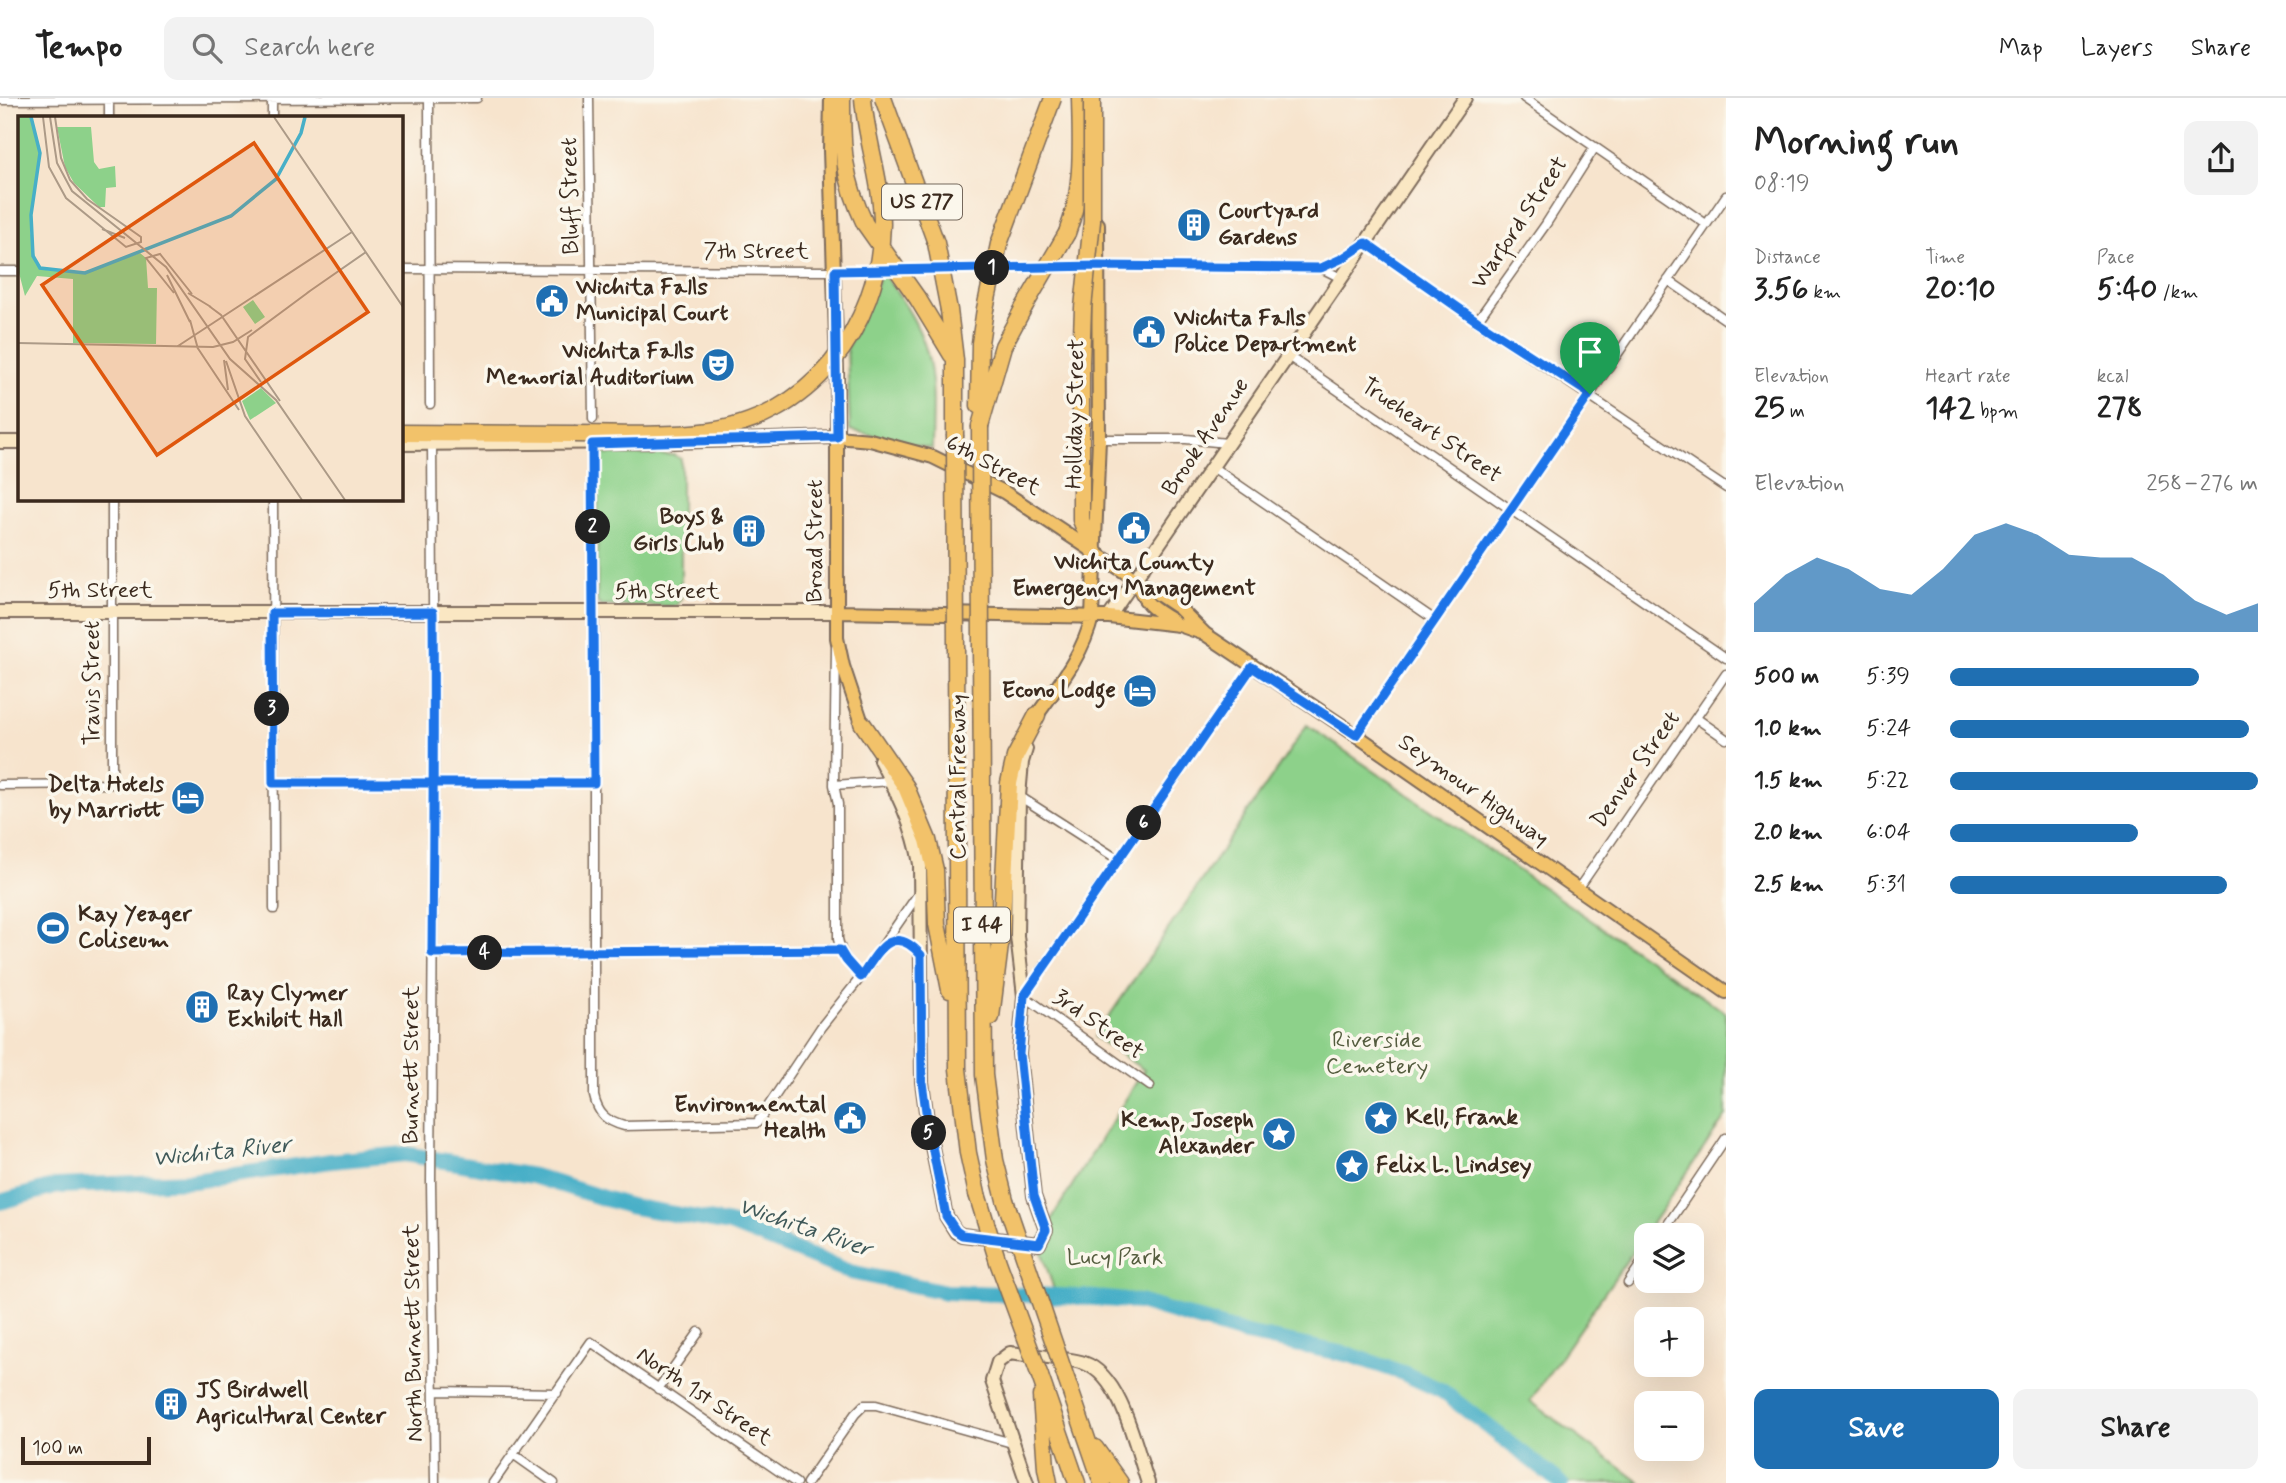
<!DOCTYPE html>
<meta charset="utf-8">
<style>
:root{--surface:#fff;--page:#f2f2f2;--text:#222;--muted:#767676;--line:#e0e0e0;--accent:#1f6fb2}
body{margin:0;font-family:Mynerve,sans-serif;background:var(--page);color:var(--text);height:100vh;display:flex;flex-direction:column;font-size:26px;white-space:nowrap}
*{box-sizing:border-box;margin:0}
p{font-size:23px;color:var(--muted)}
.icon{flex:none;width:38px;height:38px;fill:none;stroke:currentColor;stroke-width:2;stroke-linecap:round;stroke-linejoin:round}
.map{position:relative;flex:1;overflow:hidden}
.side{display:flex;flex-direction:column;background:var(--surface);width:560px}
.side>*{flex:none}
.controls{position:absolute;left:1634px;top:1125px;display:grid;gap:14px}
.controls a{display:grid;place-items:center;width:70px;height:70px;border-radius:14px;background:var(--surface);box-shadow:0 7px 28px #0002;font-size:35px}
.scale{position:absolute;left:21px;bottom:18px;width:130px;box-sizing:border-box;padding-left:7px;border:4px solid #3b2a1e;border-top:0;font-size:19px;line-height:24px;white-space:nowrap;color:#3b2a1e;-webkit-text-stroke:5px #fbf7ec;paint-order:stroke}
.pin{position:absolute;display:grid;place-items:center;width:60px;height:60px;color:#fff;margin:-72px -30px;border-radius:50% 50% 50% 0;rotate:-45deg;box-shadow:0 0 7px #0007}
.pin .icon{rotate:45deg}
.km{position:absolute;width:35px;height:35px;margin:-18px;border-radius:50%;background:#222;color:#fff;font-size:19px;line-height:35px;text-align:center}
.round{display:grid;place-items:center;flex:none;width:74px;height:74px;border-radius:14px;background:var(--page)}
.summary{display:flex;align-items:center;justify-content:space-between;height:119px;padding:0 28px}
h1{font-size:38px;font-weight:700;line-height:52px}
.figures{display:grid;grid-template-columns:repeat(3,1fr);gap:10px;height:119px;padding:7px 28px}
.figures div{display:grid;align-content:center}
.figures b{font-size:30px;font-weight:700}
.figures small{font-size:19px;font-weight:400}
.figures p{font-size:19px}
.chart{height:196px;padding:14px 28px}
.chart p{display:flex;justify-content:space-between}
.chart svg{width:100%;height:126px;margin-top:7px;fill:var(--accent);opacity:.7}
.action{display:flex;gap:14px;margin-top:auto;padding:14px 28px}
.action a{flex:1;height:80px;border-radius:14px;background:var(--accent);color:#fff;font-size:28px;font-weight:700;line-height:80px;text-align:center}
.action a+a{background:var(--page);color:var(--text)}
ul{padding:0 28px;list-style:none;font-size:23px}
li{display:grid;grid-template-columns:112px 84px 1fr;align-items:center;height:52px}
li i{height:18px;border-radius:9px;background:var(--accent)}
header{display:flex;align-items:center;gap:42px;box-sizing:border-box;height:98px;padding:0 35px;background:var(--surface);border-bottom:2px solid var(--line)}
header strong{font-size:33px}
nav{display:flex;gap:38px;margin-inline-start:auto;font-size:24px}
.search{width:490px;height:63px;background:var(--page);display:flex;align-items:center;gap:18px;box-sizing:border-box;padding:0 24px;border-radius:14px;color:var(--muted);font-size:26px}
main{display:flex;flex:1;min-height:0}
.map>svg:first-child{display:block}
.green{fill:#8dd18a;stroke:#647e54;stroke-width:2}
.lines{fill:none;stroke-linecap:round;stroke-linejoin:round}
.river{stroke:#47afc7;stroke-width:16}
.street-casing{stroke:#7d6b5b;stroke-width:11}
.secondary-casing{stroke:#7d6b5b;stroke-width:16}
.primary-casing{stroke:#7d6b5b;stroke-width:16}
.highway-casing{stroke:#7d6b5b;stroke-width:19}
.street{stroke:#fff;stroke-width:8}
.secondary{stroke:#fae7c3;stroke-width:12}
.primary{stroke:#f2c26a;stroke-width:12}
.highway{stroke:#f2c26a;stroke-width:16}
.highway-bridge-casing{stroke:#7d6b5b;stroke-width:19;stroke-linecap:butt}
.highway-bridge{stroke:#f2c26a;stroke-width:16}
.route-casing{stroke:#fff;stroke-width:14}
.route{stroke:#1a73e8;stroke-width:9}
.labels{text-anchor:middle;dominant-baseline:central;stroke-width:7;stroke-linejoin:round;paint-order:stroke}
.shield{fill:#fbf7ec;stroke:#75685c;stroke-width:2}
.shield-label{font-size:21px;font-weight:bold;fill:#3b2a1e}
.street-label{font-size:23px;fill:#3b2a1e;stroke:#fbf7ec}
.poi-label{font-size:23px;font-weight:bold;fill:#3b2a1e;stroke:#fbf7ec;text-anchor:start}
.park-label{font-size:23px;fill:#545c3e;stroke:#fbf7ec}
.water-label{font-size:24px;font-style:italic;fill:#3f5959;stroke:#fbf7ec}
.inset-river{fill:none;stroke:#47afc7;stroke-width:3.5}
.inset-road{fill:none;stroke:#ac9a87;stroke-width:2}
.view{fill:#df570d;fill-opacity:0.15;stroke:#df570d;stroke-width:3.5}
.inset-edge{fill:none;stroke:#3b2a1e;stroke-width:3.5}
</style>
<header>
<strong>Tempo</strong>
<div class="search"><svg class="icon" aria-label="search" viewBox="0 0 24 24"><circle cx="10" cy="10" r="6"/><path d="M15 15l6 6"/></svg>Search here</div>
<nav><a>Map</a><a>Layers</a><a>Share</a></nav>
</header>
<main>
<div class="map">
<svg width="1726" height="1385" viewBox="0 0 1726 1385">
<rect width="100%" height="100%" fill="#fbf7ec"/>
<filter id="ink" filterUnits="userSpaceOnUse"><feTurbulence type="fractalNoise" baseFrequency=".0143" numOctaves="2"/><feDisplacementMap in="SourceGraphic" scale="14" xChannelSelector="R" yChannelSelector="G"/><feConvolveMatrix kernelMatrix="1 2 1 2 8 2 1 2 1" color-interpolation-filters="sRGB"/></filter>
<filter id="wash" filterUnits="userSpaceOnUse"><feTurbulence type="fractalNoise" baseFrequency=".00686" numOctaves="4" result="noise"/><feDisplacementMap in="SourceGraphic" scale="28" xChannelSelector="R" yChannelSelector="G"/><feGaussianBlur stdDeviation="1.57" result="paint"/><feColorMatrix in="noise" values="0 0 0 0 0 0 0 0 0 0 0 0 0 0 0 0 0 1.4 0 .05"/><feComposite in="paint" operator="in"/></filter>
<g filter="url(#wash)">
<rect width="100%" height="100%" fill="#f7e4cd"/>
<!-- green -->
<path class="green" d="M 881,176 C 890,182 895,192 901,201 C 938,255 933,289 932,351 L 850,332 L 847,250 Z
M 604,356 L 674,357 L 681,361 L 681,501 L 677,508 L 601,508 L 597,504 L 598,362 Z
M 1307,627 L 1726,915 L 1726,1018 L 1530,1303 L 1641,1385 L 1561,1385 L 1442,1293 L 1403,1275 L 1350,1257 L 1246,1236 L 1139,1204 L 1056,1198 L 1039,1146 L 1055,1115 L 1144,972 L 1095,939 Z"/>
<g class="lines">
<!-- river -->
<path class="river" d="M 0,1104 L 57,1088 L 193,1083 L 331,1063 L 405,1056 L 533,1078 L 629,1108 L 730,1126 L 850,1174 L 946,1194 L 1083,1199 L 1139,1204 L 1246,1236 L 1350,1257 L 1403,1275 L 1442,1293 L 1561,1385"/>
</g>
</g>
<g filter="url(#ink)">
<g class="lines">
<!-- street casing -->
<g class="street-casing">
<path id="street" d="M 109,0 L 109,19
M 429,0 L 430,306
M 589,0 L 593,321
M 1524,0 L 1706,126
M 0,2 L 477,0
M 272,19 L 272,0
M 1321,170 L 1341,180
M 401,171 L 835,173 L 1098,168 L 1321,170 L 1344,160 L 1366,145 L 1477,223 L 1726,390
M 0,173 L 19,173
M 1668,182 L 1726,222
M 1477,223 L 1546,126 L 1595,49
M 1288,258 L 1726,560
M 1099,341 L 1186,341 L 1227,345
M 432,346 L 434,647 L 431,1084 L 435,1385
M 592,346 L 594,515 L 594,998 C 598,1016 606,1023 624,1028 L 757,1025 L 821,929 L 861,879 L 919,795
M 1211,368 L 1435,522
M 273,401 L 274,811
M 836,550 L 834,687 L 838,706 L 838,841 C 841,857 849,868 861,879
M 1696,620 L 1726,641
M 1356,637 L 1726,98
M 273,685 L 594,685
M 0,687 L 112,686 L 112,401
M 834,687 L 891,683
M 1019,698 L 1119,762
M 1578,791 L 1726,576
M 885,846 C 902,839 910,844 921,857
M 432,855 L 840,852
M 1150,988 L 1024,898 L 1252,569
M 1660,1138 L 1726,1040
M 1628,1185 L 1647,1157
M 658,1291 L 699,1234
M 435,1293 L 557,1295
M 513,1356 L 554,1385
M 493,1385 L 591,1244 L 796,1385
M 807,1385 L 855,1316 L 864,1307 L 876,1307 L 1012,1345"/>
</g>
<!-- secondary casing -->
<g class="secondary-casing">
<path id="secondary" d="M 0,344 L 19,344
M 673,344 L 837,339
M 401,346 L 651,344
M 0,514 L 837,514
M 1109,519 L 1465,0
M 880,662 C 897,695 914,728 920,766 L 922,984 L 928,1029 L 946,1118 L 956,1134 L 962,1137 L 1039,1146 L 1046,1132 L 1034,1098 L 1019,956 L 1024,898 L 1017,838 L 1019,698 L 1022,664 L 1026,651
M 1027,1385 L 992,1283 L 998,1264 L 1010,1255 C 1029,1258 1067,1259 1084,1265 C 1122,1278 1136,1351 1148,1385"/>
</g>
<!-- primary casing -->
<g class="primary-casing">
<path id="primary" d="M 831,0 L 830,52 L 837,272 L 837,540 L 843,568 L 862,625
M 837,339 L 870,342 L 933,359 L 1004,394 L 1179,510 L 1205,536 L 1356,637 L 1726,894
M 1136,481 C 1143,505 1151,510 1173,523
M 837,514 L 1109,519 L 1179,527 L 1202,535
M 1037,617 C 1059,586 1083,557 1092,519 L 1099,341 L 1098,126"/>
</g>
<!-- highway casing -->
<g class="highway-casing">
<path id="highway" d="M 842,0 C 842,50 843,80 865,126
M 1067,135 C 1084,91 1081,46 1080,0
M 918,201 L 952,257
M 949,212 L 955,262 L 955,337
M 1081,264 L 1081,422 L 1094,454
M 979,308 L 980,245 L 985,211
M 980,328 L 1003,248 L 1024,209
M 401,335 L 574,336
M 981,550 L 984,977 L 995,1062 L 1005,1102
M 956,551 L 958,971 L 968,1055 L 977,1096
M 862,625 L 906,689 L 928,742 L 935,772 L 937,826 L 950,892
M 991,919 L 1001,839 L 1009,685 L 1015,659 L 1037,617
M 1040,1278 L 1077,1385
M 1067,1283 L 1102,1385
M 1041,1298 L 1046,1370 L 1049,1385
M 1095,1350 L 1120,1385"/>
</g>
<!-- street -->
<use href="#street" class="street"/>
<!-- secondary -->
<use href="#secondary" class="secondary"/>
<!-- primary -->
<use href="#primary" class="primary"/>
<!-- highway -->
<use href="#highway" class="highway"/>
<!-- highway-bridge casing -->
<g class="highway-bridge-casing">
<path id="highway-bridge" d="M 883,0 L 936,145 L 949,212
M 865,126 L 918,201
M 1024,209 L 1067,135
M 985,211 L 999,146 L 1053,0
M 1081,264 L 1083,210 L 1092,123 L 1092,0
M 980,328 L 981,550
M 574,336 C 616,336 660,339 702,334 C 809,323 880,230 882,126 C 882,83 866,42 863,0
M 955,337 L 956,551
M 977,1096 L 998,1164 L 1040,1278
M 1005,1102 L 1067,1283"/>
</g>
<!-- highway-bridge -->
<use href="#highway-bridge" class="highway-bridge"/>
</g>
</g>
<g class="lines" filter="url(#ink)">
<!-- route casing -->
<g class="route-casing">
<path id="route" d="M 1590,296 L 1477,223 L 1366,145 L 1343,160 L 1321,170 L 1098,168 L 835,173 L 837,339 L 592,346 L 594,685 L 273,685 L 272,515 L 433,514 C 434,628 433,741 432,855 L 840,852 L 846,862 L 861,879 C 878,854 892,824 921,857 L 922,984 L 928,1028 L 946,1118 L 956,1133 L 962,1137 L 1039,1146 L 1046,1132 L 1034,1098 L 1019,956 L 1024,898 L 1252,569 L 1356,637 L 1590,296"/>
</g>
<!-- route -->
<use href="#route" class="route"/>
</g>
<!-- icons -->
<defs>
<g id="building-disc" transform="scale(1.75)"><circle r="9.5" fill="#1f6fb2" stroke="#fbf7ec"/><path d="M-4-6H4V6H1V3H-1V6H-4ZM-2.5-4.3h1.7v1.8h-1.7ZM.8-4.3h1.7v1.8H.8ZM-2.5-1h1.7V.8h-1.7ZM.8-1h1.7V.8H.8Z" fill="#fff"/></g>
<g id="civic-disc" transform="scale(1.75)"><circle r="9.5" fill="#1f6fb2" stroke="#fbf7ec"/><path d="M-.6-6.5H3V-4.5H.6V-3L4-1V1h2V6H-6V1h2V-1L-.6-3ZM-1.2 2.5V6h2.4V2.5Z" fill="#fff"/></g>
<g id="theatre-disc" transform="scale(1.75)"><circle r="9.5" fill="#1f6fb2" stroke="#fbf7ec"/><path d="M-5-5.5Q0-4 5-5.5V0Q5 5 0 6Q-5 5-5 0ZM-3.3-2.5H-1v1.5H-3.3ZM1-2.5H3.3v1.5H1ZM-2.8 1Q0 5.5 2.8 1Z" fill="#fff"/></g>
<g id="hotel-disc" transform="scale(1.75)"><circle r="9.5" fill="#1f6fb2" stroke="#fbf7ec"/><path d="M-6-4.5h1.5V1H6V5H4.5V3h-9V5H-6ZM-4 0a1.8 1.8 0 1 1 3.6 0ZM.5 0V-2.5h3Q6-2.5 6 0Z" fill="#fff"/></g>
<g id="stadium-disc" transform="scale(1.75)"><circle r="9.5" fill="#1f6fb2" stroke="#fbf7ec"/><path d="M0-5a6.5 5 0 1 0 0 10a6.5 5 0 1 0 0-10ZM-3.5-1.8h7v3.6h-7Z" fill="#fff"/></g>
<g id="sight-disc" transform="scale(1.75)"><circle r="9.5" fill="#1f6fb2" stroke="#fbf7ec"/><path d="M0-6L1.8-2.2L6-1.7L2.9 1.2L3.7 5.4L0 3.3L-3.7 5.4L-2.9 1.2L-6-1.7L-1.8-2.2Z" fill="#fff"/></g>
</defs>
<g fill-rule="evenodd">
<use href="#building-disc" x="1194" y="127"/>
<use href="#civic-disc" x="552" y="203"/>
<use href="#civic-disc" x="1149" y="234"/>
<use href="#theatre-disc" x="718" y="267"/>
<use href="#civic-disc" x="1134" y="430"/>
<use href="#building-disc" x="749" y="433"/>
<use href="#hotel-disc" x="1140" y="593"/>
<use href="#hotel-disc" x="188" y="700"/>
<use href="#stadium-disc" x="53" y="830"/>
<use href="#building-disc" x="202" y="909"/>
<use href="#civic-disc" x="850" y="1020"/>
<use href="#sight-disc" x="1381" y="1020"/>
<use href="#sight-disc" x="1279" y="1036"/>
<use href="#sight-disc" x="1352" y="1068"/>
<use href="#building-disc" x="171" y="1306"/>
</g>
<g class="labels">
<!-- shield labels -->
<g class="shield">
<rect x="882" y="86.5" width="80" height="35" rx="5"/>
<rect x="954" y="809.5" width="56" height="35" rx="5"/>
</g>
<g class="shield-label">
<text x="922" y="104">US 277</text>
<text x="982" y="827">I 44</text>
</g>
<!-- street labels -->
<g class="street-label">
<text transform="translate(571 98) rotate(-91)">Bluff Street</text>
<text transform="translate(1520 125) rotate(-56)">Warford Street</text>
<text x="756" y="154">7th Street</text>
<text transform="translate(1076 316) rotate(-89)">Holliday Street</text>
<text transform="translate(1431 333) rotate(35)">Trueheart Street</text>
<text transform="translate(1206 339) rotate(-56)">Brook Avenue</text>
<text transform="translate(993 368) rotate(28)">6th Street</text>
<text transform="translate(816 443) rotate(-90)">Broad Street</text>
<text x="100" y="493">5th Street</text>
<text x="667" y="494">5th Street</text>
<text transform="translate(93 585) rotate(-90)">Travis Street</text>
<text transform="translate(1636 672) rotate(-55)">Denver Street</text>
<text transform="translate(959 679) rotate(-90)">Central Freeway</text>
<text transform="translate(1473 693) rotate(35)">Seymour Highway</text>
<text transform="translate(1098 927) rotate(35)">3rd Street</text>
<text transform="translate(412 967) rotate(-90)">Burnett Street</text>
<text transform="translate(414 1235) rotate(-91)">North Burnett Street</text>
<text transform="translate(704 1299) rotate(34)">North 1st Street</text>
</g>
<!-- poi labels -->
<g class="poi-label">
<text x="1218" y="114">Courtyard<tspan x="1218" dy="26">Gardens</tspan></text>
<text x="576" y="190">Wichita Falls<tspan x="576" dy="26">Municipal Court</tspan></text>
<text x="1174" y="221">Wichita Falls<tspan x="1174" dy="26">Police Department</tspan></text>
<text x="694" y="254" text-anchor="end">Wichita Falls<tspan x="694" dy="26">Memorial Auditorium</tspan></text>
<text x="724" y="420" text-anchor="end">Boys &amp;<tspan x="724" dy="26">Girls Club</tspan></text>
<text x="1134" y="465" text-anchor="middle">Wichita County<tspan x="1134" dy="26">Emergency Management</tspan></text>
<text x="1116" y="593" text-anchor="end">Econo Lodge</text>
<text x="164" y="687" text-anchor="end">Delta Hotels<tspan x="164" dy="26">by Marriott</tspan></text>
<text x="78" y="817">Kay Yeager<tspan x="78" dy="26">Coliseum</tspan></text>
<text x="227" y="896">Ray Clymer<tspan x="227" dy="26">Exhibit Hall</tspan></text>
<text x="826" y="1007" text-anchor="end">Environmental<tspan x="826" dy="26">Health</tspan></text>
<text x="1406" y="1020">Kell, Frank</text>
<text x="1254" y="1023" text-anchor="end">Kemp, Joseph<tspan x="1254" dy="26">Alexander</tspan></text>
<text x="1376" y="1068">Felix L. Lindsey</text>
<text x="196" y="1293">JS Birdwell<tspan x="196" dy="26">Agricultural Center</tspan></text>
</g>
<!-- park labels -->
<g class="park-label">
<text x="1377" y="943">Riverside<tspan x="1377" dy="26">Cemetery</tspan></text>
<text x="1115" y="1160">Lucy Park</text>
</g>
<!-- water labels -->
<g class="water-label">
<text transform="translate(222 1054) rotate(-6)">Wichita River</text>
<text transform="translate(805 1130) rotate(19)">Wichita River</text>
</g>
</g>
<!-- overview -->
<g transform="translate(18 18)">
<rect width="385" height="385" fill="#f7e4cd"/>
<path d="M 0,1 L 13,1 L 22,37 L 12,114 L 18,148 L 28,154 L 67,157 L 122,137 L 128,142 L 130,172 L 139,172 L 138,228 L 55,227 L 55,163 L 19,160 L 7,180 L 0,153 ZM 39,11 L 73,11 L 76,46 L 81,53 L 97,50 L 98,71 L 88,72 L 87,91 L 81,91 L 56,67 L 47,51 ZM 235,184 L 247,201 L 237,208 L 225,191 ZM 243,272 L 258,287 L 232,304 L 224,285 Z" fill="#8dd18a"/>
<path class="inset-river" d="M 13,1 L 22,37 L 13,99 L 15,140 L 22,152 L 67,157 L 213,100 L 258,63 L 283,17 L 287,1"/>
<path class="inset-road" d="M 25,1 L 31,51 L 48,82 L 108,131 L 123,126 L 123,121 L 69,83 L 52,64 L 43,42 L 37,1M 32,1 L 39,47 L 54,75 L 148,151 L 212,243 L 258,284 L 327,384M 256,1 L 385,191M 84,113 L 107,122M 149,159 L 172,206M 156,177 L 128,142 L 142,138 L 174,178M 170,177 L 193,191M 289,177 L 348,136M 191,190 L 203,199 L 262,285M 172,204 L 180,233M 0,227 L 195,231 L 215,226 L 234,214M 160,230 L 334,116M 179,231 L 221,294M 206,244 L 210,274M 208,245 L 227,300 L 284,384M 243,266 L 227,243 L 230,221 L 292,175"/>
<path class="view" d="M 236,27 L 350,196 L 139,339 L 24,169 Z"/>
<rect width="385" height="385" class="inset-edge"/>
</g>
</svg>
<div class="controls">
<a><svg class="icon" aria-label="layers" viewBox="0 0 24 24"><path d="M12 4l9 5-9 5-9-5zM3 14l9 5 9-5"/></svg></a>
<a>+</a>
<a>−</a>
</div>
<div class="scale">100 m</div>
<div class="pin" style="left:1590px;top:296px;background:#1e9e55"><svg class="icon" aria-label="arrive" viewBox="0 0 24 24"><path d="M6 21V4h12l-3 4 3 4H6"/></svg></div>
<b class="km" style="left:992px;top:170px">1</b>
<b class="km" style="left:593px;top:429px">2</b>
<b class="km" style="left:272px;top:611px">3</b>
<b class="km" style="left:485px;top:855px">4</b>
<b class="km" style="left:929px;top:1035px">5</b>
<b class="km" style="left:1144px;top:725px">6</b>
</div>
<section class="side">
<div class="summary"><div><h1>Morning run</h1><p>08:19</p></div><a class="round"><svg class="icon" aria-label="share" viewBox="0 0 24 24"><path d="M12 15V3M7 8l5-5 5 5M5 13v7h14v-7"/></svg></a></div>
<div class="figures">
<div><p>Distance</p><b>3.56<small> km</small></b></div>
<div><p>Time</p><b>20:10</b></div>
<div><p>Pace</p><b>5:40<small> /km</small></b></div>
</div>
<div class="figures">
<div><p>Elevation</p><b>25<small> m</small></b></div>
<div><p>Heart rate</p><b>142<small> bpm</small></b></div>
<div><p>kcal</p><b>278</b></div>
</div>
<div class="chart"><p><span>Elevation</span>258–276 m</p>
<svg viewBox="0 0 160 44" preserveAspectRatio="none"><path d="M0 44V34L10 24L20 18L30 22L40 29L50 31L60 22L70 10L80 6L90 10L100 17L110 18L120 18L130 24L140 33L150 38L160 34V44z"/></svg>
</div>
<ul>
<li><b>500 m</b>5:39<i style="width:81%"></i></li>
<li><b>1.0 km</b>5:24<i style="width:97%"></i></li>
<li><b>1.5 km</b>5:22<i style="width:100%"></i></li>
<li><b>2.0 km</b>6:04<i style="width:61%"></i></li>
<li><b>2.5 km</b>5:31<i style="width:90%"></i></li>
</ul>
<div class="action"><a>Save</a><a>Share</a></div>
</section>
</main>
